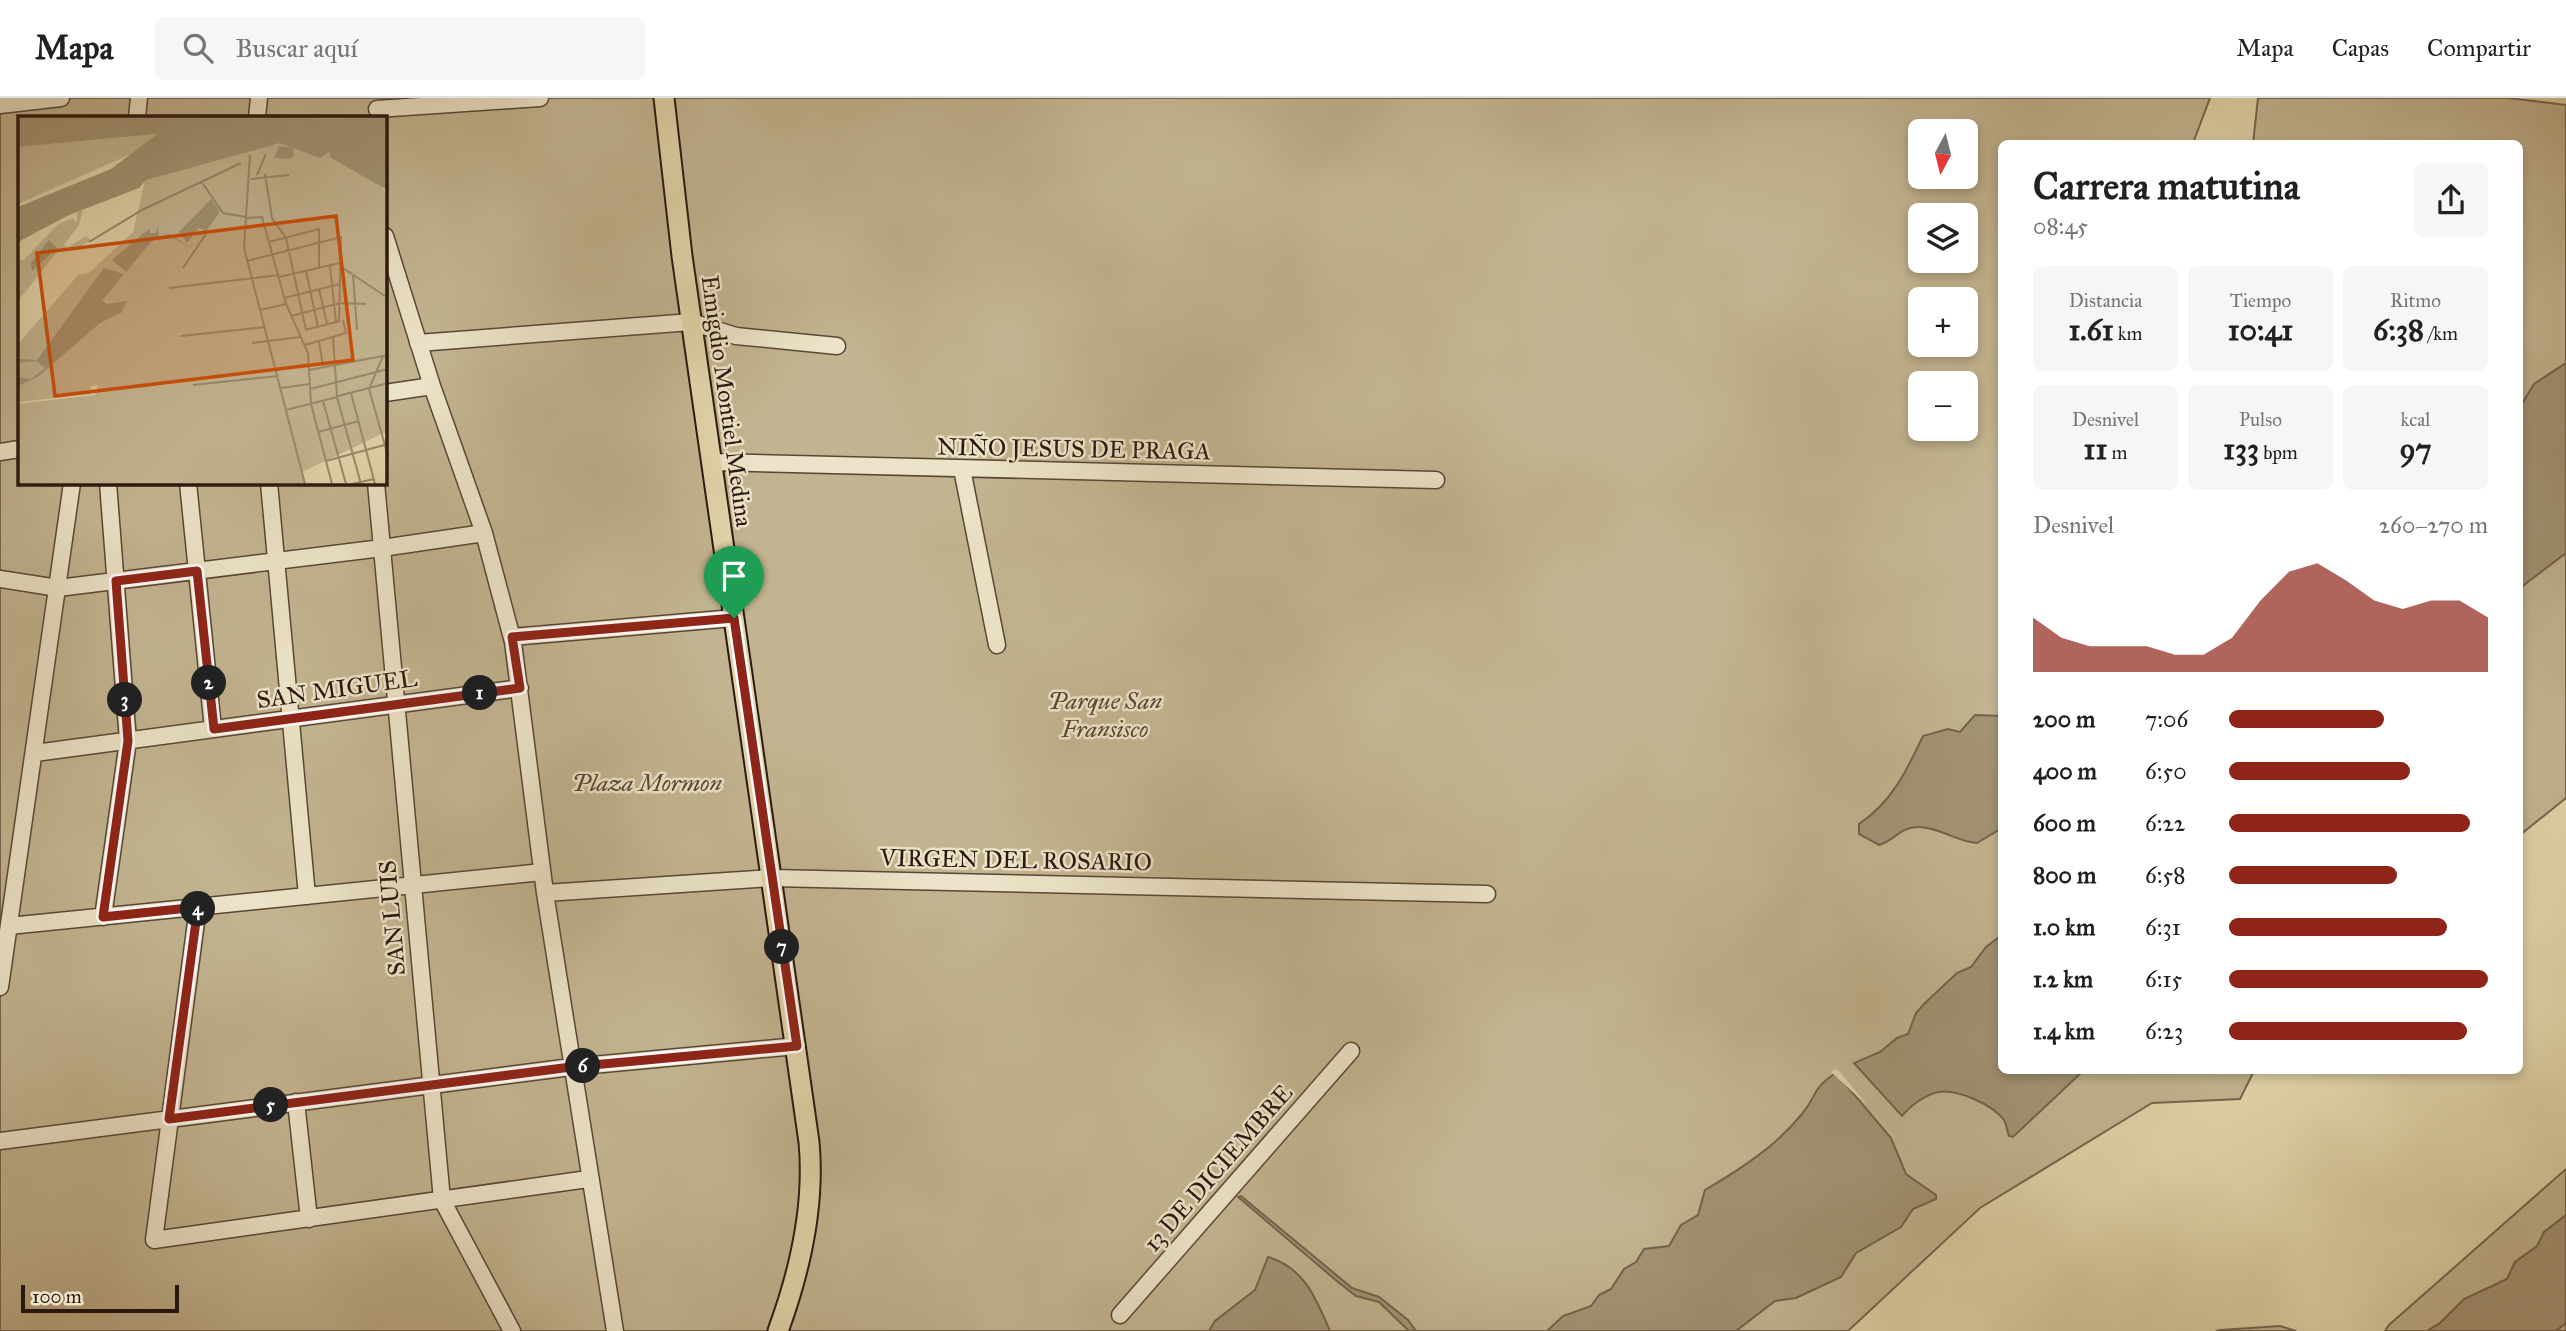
<!DOCTYPE html>
<html lang="es">
<meta charset="utf-8">
<style>
:root{--surface:#fff;--page:#f6f6f6;--text:#202124;--muted:#757577;--line:#e0e0e0;--accent:#8f2418}
body{margin:0;font-family:"IM FELL Great Primer",serif;background:var(--page);color:var(--text);height:100vh;display:flex;flex-direction:column;font-size:26px;white-space:nowrap}
*{box-sizing:border-box;margin:0}
p{font-size:23px;color:var(--muted)}
.icon{flex:none;width:38px;height:38px;fill:none;stroke:currentColor;stroke-width:2;stroke-linecap:round;stroke-linejoin:round}
.map{position:relative;flex:1;overflow:hidden}
.details{position:absolute;left:1998px;top:42px;width:525px;height:934px;display:flex;flex-direction:column;background:var(--surface);border-radius:10px;box-shadow:0 4px 10px #0003}
.details>*{flex:none}
.needle{width:46px;rotate:187deg}
.fabs{position:absolute;left:1908px;top:21px;display:grid;gap:14px}
.fabs a{display:grid;place-items:center;width:70px;height:70px;border-radius:10px;background:var(--surface);box-shadow:0 4px 10px #0003;font-size:35px}
.scale{position:absolute;left:21px;bottom:18px;width:158px;box-sizing:border-box;padding-left:7px;border:4px solid #2b180f;border-top:0;font-size:19px;line-height:24px;white-space:nowrap;color:#2b180f;-webkit-text-stroke:5px #ece3c8;paint-order:stroke}
.pin{position:absolute;display:grid;place-items:center;width:60px;height:60px;color:#fff;margin:-72px -30px;border-radius:50% 50% 50% 0;rotate:-45deg;box-shadow:0 0 7px #0007}
.pin .icon{rotate:45deg}
.km{position:absolute;width:35px;height:35px;margin:-18px;border-radius:50%;background:#222;color:#fff;font-size:19px;line-height:35px;text-align:center}
.round{display:grid;place-items:center;flex:none;width:74px;height:74px;border-radius:10px;background:var(--page)}
.overview{display:flex;align-items:center;justify-content:space-between;height:119px;padding:0 35px}
h1{font-size:38px;font-weight:700;line-height:52px}
.figures{display:grid;grid-template-columns:repeat(3,1fr);gap:10px;height:119px;padding:7px 35px}
.figures div{display:grid;align-content:center;border-radius:10px;background:var(--page);text-align:center}
.figures b{font-size:30px;font-weight:700}
.figures small{font-size:19px;font-weight:400}
.figures p{font-size:19px}
.chart{height:196px;padding:14px 35px}
.chart p{display:flex;justify-content:space-between}
.chart svg{width:100%;height:126px;margin-top:7px;fill:var(--accent);opacity:.7}
ul{padding:0 35px;list-style:none;font-size:23px}
li{display:grid;grid-template-columns:112px 84px 1fr;align-items:center;height:52px}
li i{height:18px;border-radius:9px;background:var(--accent)}
header{display:flex;align-items:center;gap:42px;box-sizing:border-box;height:98px;padding:0 35px;background:var(--surface);border-bottom:2px solid var(--line)}
header strong{font-size:33px}
nav{display:flex;gap:38px;margin-inline-start:auto;font-size:24px}
.search{width:490px;height:63px;background:var(--page);display:flex;align-items:center;gap:18px;box-sizing:border-box;padding:0 24px;border-radius:10px;color:var(--muted);font-size:26px}
.map>svg:first-child{display:block}
.green{fill:#c2b490;stroke:#766650;stroke-width:2;fill-rule:evenodd}
.water{fill:#a39475;stroke:#73624c;stroke-width:2}
.pier{fill:#e1d4aa}
.lines{fill:none;stroke-linecap:round;stroke-linejoin:round}
.minor-casing{stroke:#584736;stroke-width:19}
.major-casing{stroke:#2b180f;stroke-width:23}
.minor{stroke:#ece3c8;stroke-width:16}
.major{stroke:#e1d4aa;stroke-width:19}
.route-casing{stroke:#fff;stroke-width:14}
.route{stroke:#8f2418;stroke-width:9}
.labels{text-anchor:middle;dominant-baseline:central;stroke-width:5;stroke-linejoin:round;paint-order:stroke}
.street-label{font-size:24px;fill:#2b180f;stroke:#ece3c8}
.park-label{font-size:24px;font-style:italic;fill:#584736;stroke:#ece3c8}
.inset-road{fill:none;stroke:#98896c;stroke-width:2}
.view{fill:#cc4f0c;fill-opacity:0.15;stroke:#cc4f0c;stroke-width:3.5}
.inset-edge{fill:none;stroke:#2b180f;stroke-width:3.5}
</style>
<header>
<strong>Mapa</strong>
<div class="search"><svg class="icon" aria-label="search" viewBox="0 0 24 24"><circle cx="10" cy="10" r="6"/><path d="M15 15l6 6"/></svg>Buscar aquí</div>
<nav><a>Mapa</a><a>Capas</a><a>Compartir</a></nav>
</header>
<div class="map">
<svg width="2566" height="1233" viewBox="0 0 2566 1233">
<rect width="100%" height="100%" fill="#e1d4aa"/>
<filter id="stains"><feTurbulence type="fractalNoise" baseFrequency=".00286" numOctaves="4"/><feColorMatrix values="0 0 0 0 .2 0 0 0 0 .09 0 0 0 0 .02 0 0 0 .5 -.17"/></filter>
<radialGradient id="worn" r=".72"><stop offset=".6" stop-color="#630" stop-opacity="0"/><stop offset="1" stop-color="#630" stop-opacity=".3"/></radialGradient>
<!-- green -->
<path class="green" d="M 0,0 L 2210,0 L 2193,45 L 2002,46 L 2002,973 L 2254,973 L 2240,1001 L 2152,1005 L 1980,1110 L 1848,1233 L 0,1233 ZM 19,19 L 385,19 L 385,385 L 19,385 ZM 1920,33 L 1965,33 L 1965,79 L 1920,79 ZM 1920,117 L 1965,117 L 1965,163 L 1920,163 ZM 1920,201 L 1965,201 L 1965,247 L 1920,247 ZM 1920,285 L 1965,285 L 1965,331 L 1920,331 Z
M 2258,0 L 2508,0 L 2566,7 L 2566,700 L 2520,737 L 2520,46 L 2253,46 Z
M 2566,1071 L 2566,1233 L 2385,1233 L 2389,1227 Z
M 2280,1228 L 2296,1233 L 2216,1233 L 2220,1232 Z"/>
<!-- water -->
<path class="water" d="M 2566,265 L 2566,455 L 2520,490 L 2520,309 L 2534,286 Z
M 1975,617 L 2002,618 L 2002,730 L 1977,745 C 1957,744 1939,729 1918,729 C 1900,729 1894,743 1879,747 L 1859,736 L 1859,726 C 1892,704 1907,672 1923,638 L 1948,631 L 1960,634 Z
M 2002,837 L 2002,973 L 2083,973 L 2013,1039 L 2009,1038 C 2007,1033 2007,1027 2004,1022 C 1993,1007 1958,991 1939,994 C 1926,996 1910,1008 1902,1018 L 1854,965 L 1880,954 L 1897,940 L 1908,936 L 1916,915 L 1925,905 L 1957,875 L 1971,869 L 1986,849 Z
M 1836,975 L 1891,1040 L 1906,1076 L 1936,1097 L 1936,1101 L 1913,1111 L 1901,1129 L 1856,1155 L 1841,1179 L 1796,1200 L 1775,1203 L 1736,1233 L 1547,1233 L 1563,1218 L 1591,1208 L 1599,1197 L 1611,1191 L 1624,1171 L 1636,1164 L 1644,1151 L 1669,1148 L 1681,1127 L 1698,1117 L 1705,1092 C 1741,1071 1776,1048 1802,1016 C 1817,998 1812,990 1836,975 Z
M 1241,1098 L 1352,1190 L 1379,1199 L 1408,1222 L 1416,1233 L 1409,1233 L 1379,1204 L 1356,1198 L 1338,1184 L 1238,1099 Z
M 2566,1117 L 2566,1225 L 2556,1233 L 2427,1233 L 2440,1225 L 2464,1201 L 2507,1181 L 2515,1164 L 2537,1148 L 2544,1134 Z
M 1268,1159 C 1305,1170 1316,1201 1330,1233 L 1209,1233 L 1215,1223 L 1255,1192 Z"/>
<!-- pier -->
<path class="pier" d="M 1835,971 L 1839,973 L 1893,1038 L 1895,1041 L 1868,1008 L 1831,974 Z"/>
<g class="lines">
<!-- minor casing -->
<g class="minor-casing">
<path id="minor" d="M 0,7 L 61,0
M 377,11 L 540,0
M 137,19 L 139,0
M 257,19 L 259,0
M 385,138 L 432,288 L 484,435 L 513,544 L 545,795 L 615,1233
M 418,245 L 691,224 L 736,238 L 837,248
M 385,295 L 432,288
M 0,354 L 19,351
M 711,364 L 1436,382
M 962,371 L 997,547
M 188,385 L 213,631
M 269,385 L 307,798
M 376,385 L 442,1102 L 512,1233
M 0,481 L 58,490 L 382,450 L 484,435
M 512,539 L 734,520
M 35,655 L 520,590
M 545,795 L 772,780 L 1487,796
M 198,809 L 154,1142 L 588,1081
M 103,819 L 128,643 L 108,385
M 9,828 L 542,774
M 0,889 L 72,385
M 296,1004 L 309,1121
M 0,1043 L 571,969 L 797,948
M 1120,1217 L 1351,953"/>
</g>
<!-- major casing -->
<g class="major-casing">
<path id="major" d="M 664,0 L 682,158 L 809,1044 C 815,1108 800,1173 778,1233"/>
</g>
<!-- minor -->
<use href="#minor" class="minor"/>
<!-- major -->
<use href="#major" class="major"/>
</g>
<g class="lines">
<!-- route casing -->
<g class="route-casing">
<path id="route" d="M 197,473 L 214,631 L 520,590 L 512,539 L 734,520 L 797,948 L 571,969 L 169,1021 L 198,809 L 103,819 L 128,643 L 116,483 Z"/>
</g>
<!-- route -->
<use href="#route" class="route"/>
</g>
<g class="labels">
<!-- street labels -->
<g class="street-label">
<text transform="translate(727 303) rotate(82)">Emigdio Montiel Medina</text>
<text transform="translate(1074 351) rotate(1)">NIÑO JESUS DE PRAGA</text>
<text transform="translate(337 591) rotate(-8)">SAN MIGUEL</text>
<text transform="translate(1016 762) rotate(1)">VIRGEN DEL ROSARIO</text>
<text transform="translate(392 820) rotate(-95)">SAN LUIS</text>
<text transform="translate(1218 1070) rotate(-49)">13 DE DICIEMBRE</text>
</g>
<!-- park labels -->
<g class="park-label">
<text x="1105" y="603">Parque San<tspan x="1105" dy="28">Fransisco</tspan></text>
<text x="647" y="685">Plaza Mormon</text>
</g>
</g>
<!-- overview -->
<g transform="translate(18 18)">
<rect width="369" height="369" fill="#e1d4aa"/>
<path d="M 322,9 L 369,79 L 370,315 L 284,356 L 287,368 L 0,368 L 0,288 L 77,279 L 80,269 L 73,270 L 73,278 L 0,286 L 0,228 L 60,159 L 71,157 L 115,116 L 132,43 ZM 139,18 L 113,38 L 0,88 L 0,31 ZM 65,94 L 61,109 L 46,129 L 50,131 L 68,120 L 73,124 L 60,132 L 42,132 L 0,185 L 0,144 L 6,144 L 39,109 L 55,102 L 59,106 L 59,97 Z" fill="#c2b490"/>
<path d="M 0,1 L 369,1 L 369,74 L 313,42 L 311,36 L 302,42 L 275,32 L 276,40 L 271,43 L 256,42 L 261,30 L 275,32 L 262,27 L 128,64 L 121,72 L 51,99 L 0,126 L 0,91 L 93,53 L 139,18 L 0,31 ZM 193,83 L 202,96 L 188,115 L 181,112 L 169,127 L 161,116 ZM 140,110 L 141,121 L 151,118 L 153,119 L 176,133 L 149,119 L 133,126 L 108,156 L 94,144 L 132,112 L 132,117 L 138,117 ZM 31,124 L 39,132 L 14,155 L 13,147 ZM 86,152 L 106,158 L 84,185 L 89,188 L 109,185 L 103,197 L 82,207 L 21,260 L 0,270 L 0,261 L 13,263 L 27,252 L 18,245 L 0,247 L 0,243 L 19,244 Z" fill="#a39475"/>
<path class="inset-road" d="M 232,39 L 226,132 L 287,368M 247,58 L 254,102 L 268,122 L 288,214M 239,59 L 248,38M 233,63 L 271,59M 183,65 L 205,97 L 228,101M 229,102 L 244,101 L 268,188 L 290,237 L 293,288 L 314,368M 71,126 L 124,94 L 223,47M 251,126 L 301,113 L 301,152M 229,145 L 323,121 L 321,205M 312,150 L 318,206M 322,150 L 367,180M 165,152 L 188,118M 288,155 L 300,211M 335,158 L 339,214M 261,161 L 322,147M 151,172 L 261,159M 301,173 L 309,208M 266,182 L 322,168M 242,194 L 268,188M 273,200 L 322,187 L 348,188M 287,214 L 322,205M 163,220 L 247,211M 315,221 L 319,281 L 343,368M 301,225 L 305,250M 234,227 L 283,221M 287,229 L 328,217 L 325,204M 365,240 L 351,273 L 370,340M 258,254 L 291,248M 291,254 L 370,239M 175,269 L 260,260M 263,272 L 292,268M 292,273 L 370,253M 333,277 L 357,368M 320,280 L 370,267M 305,285 L 328,368M 268,294 L 319,281M 300,316 L 341,305M 308,345 L 370,328M 334,368 L 356,363"/>
<path class="view" d="M 318,100 L 335,244 L 37,280 L 19,137 Z"/>
<rect width="369" height="369" class="inset-edge"/>
</g>
<rect width="100%" height="100%" filter="url(#stains)"/>
<rect width="100%" height="100%" fill="url(#worn)"/>
</svg>
<div class="fabs">
<a><svg class="needle" viewBox="-14 -14 28 28"><path d="M0-13l5 13h-10z" fill="#e53935"/><path d="M0 13l5-13h-10z" fill="#757577"/></svg></a>
<a><svg class="icon" aria-label="layers" viewBox="0 0 24 24"><path d="M12 4l9 5-9 5-9-5zM3 14l9 5 9-5"/></svg></a>
<a>+</a>
<a>−</a>
</div>
<div class="scale">100 m</div>
<div class="pin" style="left:734px;top:520px;background:#1e9e55"><svg class="icon" aria-label="arrive" viewBox="0 0 24 24"><path d="M6 21V4h12l-3 4 3 4H6"/></svg></div>
<b class="km" style="left:480px;top:595px">1</b>
<b class="km" style="left:209px;top:585px">2</b>
<b class="km" style="left:125px;top:602px">3</b>
<b class="km" style="left:198px;top:811px">4</b>
<b class="km" style="left:271px;top:1007px">5</b>
<b class="km" style="left:583px;top:968px">6</b>
<b class="km" style="left:782px;top:849px">7</b>
<section class="details">
<div class="overview"><div><h1>Carrera matutina</h1><p>08:45</p></div><a class="round"><svg class="icon" aria-label="share" viewBox="0 0 24 24"><path d="M12 15V3M7 8l5-5 5 5M5 13v7h14v-7"/></svg></a></div>
<div class="figures">
<div><p>Distancia</p><b>1.61<small> km</small></b></div>
<div><p>Tiempo</p><b>10:41</b></div>
<div><p>Ritmo</p><b>6:38<small> /km</small></b></div>
</div>
<div class="figures">
<div><p>Desnivel</p><b>11<small> m</small></b></div>
<div><p>Pulso</p><b>133<small> bpm</small></b></div>
<div><p>kcal</p><b>97</b></div>
</div>
<div class="chart"><p><span>Desnivel</span>260–270 m</p>
<svg viewBox="0 0 160 44" preserveAspectRatio="none"><path d="M0 44V25L10 32L20 35L30 35L40 35L50 38L60 38L70 32L80 19L90 9L100 6L110 12L120 19L130 22L140 19L150 19L160 25V44z"/></svg>
</div>
<ul>
<li><b>200 m</b>7:06<i style="width:60%"></i></li>
<li><b>400 m</b>6:50<i style="width:70%"></i></li>
<li><b>600 m</b>6:22<i style="width:93%"></i></li>
<li><b>800 m</b>6:58<i style="width:65%"></i></li>
<li><b>1.0 km</b>6:31<i style="width:84%"></i></li>
<li><b>1.2 km</b>6:15<i style="width:100%"></i></li>
<li><b>1.4 km</b>6:23<i style="width:92%"></i></li>
</ul>
</section>
</div>
